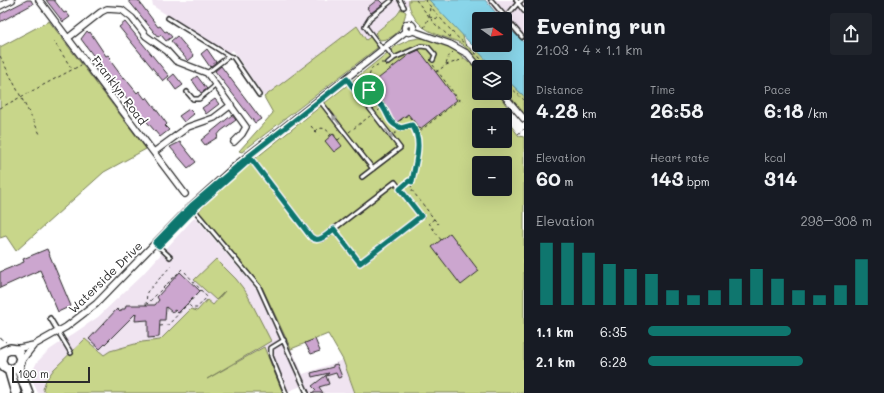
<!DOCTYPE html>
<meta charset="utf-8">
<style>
:root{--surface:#171b24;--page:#20242c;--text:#f1f3f6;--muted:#9ea1a6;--accent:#0f766e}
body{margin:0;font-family:Mali,sans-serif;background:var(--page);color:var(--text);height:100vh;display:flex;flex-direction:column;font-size:15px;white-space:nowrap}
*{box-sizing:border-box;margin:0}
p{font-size:13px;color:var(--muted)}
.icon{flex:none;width:22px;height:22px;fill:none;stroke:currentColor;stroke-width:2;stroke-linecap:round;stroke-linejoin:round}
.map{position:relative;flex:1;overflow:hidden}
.details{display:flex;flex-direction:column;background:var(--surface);width:360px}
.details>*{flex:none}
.needle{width:26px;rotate:104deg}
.buttons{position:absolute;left:472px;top:12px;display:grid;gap:8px}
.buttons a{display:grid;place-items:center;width:40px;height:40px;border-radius:4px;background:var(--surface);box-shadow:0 4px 16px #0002;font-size:20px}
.scale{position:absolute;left:12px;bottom:10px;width:78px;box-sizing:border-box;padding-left:4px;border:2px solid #2b2b2b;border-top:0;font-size:11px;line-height:14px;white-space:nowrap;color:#2b2b2b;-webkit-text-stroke:3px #fff;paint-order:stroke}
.pin{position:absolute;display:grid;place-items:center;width:34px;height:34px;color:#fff;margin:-17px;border:2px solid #fff;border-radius:50%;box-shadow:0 1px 4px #0007}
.round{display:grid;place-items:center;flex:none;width:42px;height:42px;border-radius:4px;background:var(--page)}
.summary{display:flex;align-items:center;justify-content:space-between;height:68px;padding:0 12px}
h1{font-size:22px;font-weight:700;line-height:30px}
.metrics{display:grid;grid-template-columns:repeat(3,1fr);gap:6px;height:68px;padding:4px 12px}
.metrics div{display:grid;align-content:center}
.metrics b{font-size:20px;font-weight:700}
.metrics small{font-size:11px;font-weight:400}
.metrics p{font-size:11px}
.chart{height:112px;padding:8px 12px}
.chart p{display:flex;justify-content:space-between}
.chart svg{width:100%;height:72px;margin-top:4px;stroke:var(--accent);stroke-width:6}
ul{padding:0 12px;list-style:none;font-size:13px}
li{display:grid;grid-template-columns:64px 48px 1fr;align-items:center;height:30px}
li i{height:10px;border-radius:5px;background:var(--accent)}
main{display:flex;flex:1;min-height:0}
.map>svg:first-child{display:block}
.built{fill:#f0e4f1}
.green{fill:#c8d68a;stroke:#7a805a;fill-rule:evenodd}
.water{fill:#89d5e9;stroke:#63919d}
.building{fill:#cca6cf;stroke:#2b2b2b}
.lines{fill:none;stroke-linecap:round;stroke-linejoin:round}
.service-casing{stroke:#2b2b2b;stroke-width:6}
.minor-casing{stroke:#2b2b2b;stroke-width:8}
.primary-casing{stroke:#2b2b2b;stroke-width:12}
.path{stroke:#2b2b2b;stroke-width:1;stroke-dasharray:3 3;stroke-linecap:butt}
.service{stroke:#fff;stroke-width:3}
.minor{stroke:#fff;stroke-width:5.5}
.primary{stroke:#fff;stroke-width:9}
.oneway{fill:#a0a0a0}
.route-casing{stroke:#fff;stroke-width:8}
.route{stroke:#0f766e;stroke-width:5}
.labels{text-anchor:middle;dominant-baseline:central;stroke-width:3.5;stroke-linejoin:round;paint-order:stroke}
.street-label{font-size:12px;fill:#2b2b2b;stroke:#fff}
</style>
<main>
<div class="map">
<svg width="524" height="393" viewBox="0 0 524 393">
<rect width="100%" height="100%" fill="#fff"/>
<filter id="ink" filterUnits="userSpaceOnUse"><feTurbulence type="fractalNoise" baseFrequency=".025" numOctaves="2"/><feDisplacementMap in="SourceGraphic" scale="8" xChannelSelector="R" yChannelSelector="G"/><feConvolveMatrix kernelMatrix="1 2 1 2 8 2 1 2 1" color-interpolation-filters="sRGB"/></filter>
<g filter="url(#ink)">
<!-- built -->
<path class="built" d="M 152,0 L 409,0 L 411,3 L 398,11 L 397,14 L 366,40 L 357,26 L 264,97 L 233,50 L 227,54 L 153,6 Z
M 486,0 L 524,0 L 524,42 L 515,35 L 505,22 L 505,19 L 502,19 Z
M 195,217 L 258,291 L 279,338 L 285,335 L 303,374 L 343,360 L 355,393 L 304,393 L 301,386 L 284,393 L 38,393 L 32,380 L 32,372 L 37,362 L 48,351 L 98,317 L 142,275 Z"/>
<!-- green -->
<path class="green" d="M 409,0 L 434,0 L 462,32 L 465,44 L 476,54 L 481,49 L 493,67 L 482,67 C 476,59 467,46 458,42 C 441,35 423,33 413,15 C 411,10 408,6 409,0 Z
M 401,9 L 406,12 C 403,26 397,39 380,40 L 375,33 L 397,15 Z
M 49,21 L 146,149 L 104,172 L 16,251 L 6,236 L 0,238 L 0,47 Z
M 357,26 L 366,40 L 373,35 L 378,43 L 377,48 L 242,152 L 239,151 L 273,113 L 264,97 Z
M 419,38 C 443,39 462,55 479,71 L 479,93 L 498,93 L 508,108 L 503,112 L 497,107 L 503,115 L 479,115 L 479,141 L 505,141 L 505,118 L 519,136 L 524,137 L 524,393 L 355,393 L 343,360 L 328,334 L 291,349 L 262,287 L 198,212 L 213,195 L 246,166 L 396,46 L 409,40 ZM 479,163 L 505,163 L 505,189 L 479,189 Z
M 505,78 L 524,96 L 524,115 L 505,93 Z
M 216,259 L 236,279 L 246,292 L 271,341 L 207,379 L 264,347 L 283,393 L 45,393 L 43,389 L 46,380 L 54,369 L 85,339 L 104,355 L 110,351 L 142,342 L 160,340 L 191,309 L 197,311 L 207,300 L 213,305 L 225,291 L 216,300 L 194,280 Z"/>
<!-- water -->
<path class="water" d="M 429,0 L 485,0 L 501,19 L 479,19 L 479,45 L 505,45 L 505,24 L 524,43 L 524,96 L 505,78 L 505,67 L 493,67 Z"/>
<!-- building -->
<path class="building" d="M 27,0 L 31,0 L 33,4 L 0,22 L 0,14 Z
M 46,0 L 54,0 L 64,13 L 66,12 L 70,17 L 63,22 Z
M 128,0 L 138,0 L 158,27 L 160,26 L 165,32 L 167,31 L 172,37 L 166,41 L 161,35 L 158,37 Z
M 377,0 L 379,0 L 383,4 L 371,13 L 367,8 Z
M 125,22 L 169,76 L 163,81 L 119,27 Z
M 87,31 L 89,33 L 90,32 L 106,56 L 108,55 L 111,58 L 109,59 L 123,78 L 124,77 L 137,93 L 139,91 L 145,99 L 147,97 L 167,124 L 165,126 L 169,130 L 160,137 L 112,81 L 81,39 Z
M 177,36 L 194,56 L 188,61 L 171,41 Z
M 207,49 L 216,62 L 210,67 L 201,54 Z
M 419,50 L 457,100 L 420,129 L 408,114 L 396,123 L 390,115 L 388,117 L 385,112 L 388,109 L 370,85 L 410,54 Z
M 221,66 L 261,119 L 255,123 L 215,71 Z
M 174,74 L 183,85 L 176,90 L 168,79 Z
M 197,76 L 207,89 L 201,93 L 192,80 Z
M 215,99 L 219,104 L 206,114 L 202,108 Z
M 189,109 L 194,114 L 184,122 L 179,116 Z
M 232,115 L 236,120 L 221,131 L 217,136 L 218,137 L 205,145 L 201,140 Z
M 333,134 L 342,146 L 334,152 L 325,141 Z
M 180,142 L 196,162 L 188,168 L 170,147 Z
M 450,233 L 479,271 L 461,285 L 432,247 Z
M 47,249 L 71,306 L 58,312 L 40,270 L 0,288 L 0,272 L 24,262 L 23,259 Z
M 180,272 L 200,291 L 178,313 L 175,310 L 172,312 L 166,307 L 165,320 L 160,320 L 159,337 L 148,338 L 148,320 L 135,321 L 136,313 L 100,349 L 89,339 L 117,309 L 120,312 L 122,309 L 125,309 L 126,305 L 155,305 L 159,300 L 157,297 Z
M 315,339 L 320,351 L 311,354 L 305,343 Z
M 337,364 L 342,377 L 338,378 L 336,373 L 326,376 L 329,384 L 319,387 L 323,393 L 312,393 L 316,390 L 312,386 L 329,373 L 312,377 L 311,373 L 333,367 L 333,365 Z"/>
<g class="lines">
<!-- service casing -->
<g class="service-casing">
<path id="service" d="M 400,0 L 404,7
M 491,0 L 522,37
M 516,0 L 518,3 L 522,0
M 168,18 L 229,56 L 207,73
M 505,18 L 518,3 L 524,11
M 386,48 L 394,58 L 388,63
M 383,50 L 365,26 L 370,18 L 391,1
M 229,56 L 233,57 L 259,95
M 394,58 L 421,46 L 428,47 L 435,55 L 433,60
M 347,79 L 400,148 L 362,177
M 187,92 L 193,99 L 199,99 L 216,85
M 320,101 L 373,169
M 249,156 L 313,239 L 321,239 L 334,229
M 395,182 L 421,216 L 360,263 L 334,229 Z
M 191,206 L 259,287 L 307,393
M 155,243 L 170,257
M 50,318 L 71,353
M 284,340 L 271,348 L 271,356 L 286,393"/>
</g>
<!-- minor casing -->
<g class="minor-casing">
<path id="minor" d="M 39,0 L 185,194
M 0,6 L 12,0
M404.5 28a4.5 4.5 0 1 1 9 0a4.5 4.5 0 1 1-9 0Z
M 413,31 L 450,44 L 468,54 L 479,67
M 68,38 L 101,12 L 107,9 L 122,10 L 132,18 L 146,36 L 167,51 L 176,61 L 207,73 L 246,127 L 242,134 L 234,142
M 502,93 L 524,119
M 154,152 L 188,127 L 214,118 L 231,105
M 15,349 L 34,345
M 22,360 L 34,345 L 66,327 L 96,304 L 191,206 L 236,165 L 406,31"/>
</g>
<!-- primary casing -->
<g class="primary-casing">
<path id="primary" d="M 0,358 C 2,365 4,369 11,370 L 18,367 L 21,358 L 17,350 L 10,349 L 3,352 L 1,360
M 18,367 L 28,393
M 9,369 L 16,393"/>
</g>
<!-- path -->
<path class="path" d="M 416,0 L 435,24 L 451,38
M 425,0 L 454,34 L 490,67
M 429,17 L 440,19
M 424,28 L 429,17 L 430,6
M 53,40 L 72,69
M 0,56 L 40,134
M 384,63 L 381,63 L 372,68 C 368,77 365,89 372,98 C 375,102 380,104 383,108 C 388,117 391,124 401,128 L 414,123
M 446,64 L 449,56 L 453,52
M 433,65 L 459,100 L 463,102
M 436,72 L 446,65 L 464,59
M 358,76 L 368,90
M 505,82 L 524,100
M 0,108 L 81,65
M 378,111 L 385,105
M 395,124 L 408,115 L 420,131 L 459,100
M 311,126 L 319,136
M 412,126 C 425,143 414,169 411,189 L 438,224
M 315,131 C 322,126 326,128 331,135
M 349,132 L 370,116
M 394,134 L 401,129
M 518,134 L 524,129
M 329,136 L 333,133 L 338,140
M 338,140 L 343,136
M 404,186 L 409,181 L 414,182
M 434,219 L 429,223 L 441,240
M 185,272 L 207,297 L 197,308 L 192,308 L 187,303
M 146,305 L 182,269
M 146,305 L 147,292 L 171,266
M 160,326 L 168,325 L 201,290
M 0,338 L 6,342"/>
<!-- service -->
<use href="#service" class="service"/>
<!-- minor -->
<use href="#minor" class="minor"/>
<!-- primary -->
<use href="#primary" class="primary"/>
</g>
<!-- one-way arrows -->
<defs><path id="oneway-solid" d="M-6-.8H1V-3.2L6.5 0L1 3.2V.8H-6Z"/></defs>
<g class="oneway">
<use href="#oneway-solid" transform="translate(336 120) rotate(-127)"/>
<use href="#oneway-solid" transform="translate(389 134) rotate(53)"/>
</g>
</g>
<g class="lines" filter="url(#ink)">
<!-- route casing -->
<g class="route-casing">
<path id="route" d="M 369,90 L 363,83 L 354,89 L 347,79 L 249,156 L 251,159 L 197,207 L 159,246 L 155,243 L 191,206 L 249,156 L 311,237 C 319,244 327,234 334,229 L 360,263 L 421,216 L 400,189 L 409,181 L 412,182 C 415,163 424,141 412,125 L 401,128 C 387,122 390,117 383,107 C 378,101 372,99 369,90"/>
</g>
<!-- route -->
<use href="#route" class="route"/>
</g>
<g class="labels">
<!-- street labels -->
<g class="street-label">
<text transform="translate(120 90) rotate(53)">Franklyn Road</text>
<text transform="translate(105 277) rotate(-44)">Waterside Drive</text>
</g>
</g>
</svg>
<div class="buttons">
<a><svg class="needle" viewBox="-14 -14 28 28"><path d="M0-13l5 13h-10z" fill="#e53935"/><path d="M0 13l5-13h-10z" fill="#9ea1a6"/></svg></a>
<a><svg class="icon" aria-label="layers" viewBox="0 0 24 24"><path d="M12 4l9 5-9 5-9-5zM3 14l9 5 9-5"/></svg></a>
<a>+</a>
<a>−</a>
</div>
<div class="scale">100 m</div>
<div class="pin" style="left:369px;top:90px;background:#1e9e55"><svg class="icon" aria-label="arrive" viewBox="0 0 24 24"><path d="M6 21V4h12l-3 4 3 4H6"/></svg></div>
</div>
<section class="details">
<div class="summary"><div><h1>Evening run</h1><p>21:03 · 4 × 1.1 km</p></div><a class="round"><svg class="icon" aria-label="share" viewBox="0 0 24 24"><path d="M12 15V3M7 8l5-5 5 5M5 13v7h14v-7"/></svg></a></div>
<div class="metrics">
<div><p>Distance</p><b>4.28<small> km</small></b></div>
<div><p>Time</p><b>26:58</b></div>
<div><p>Pace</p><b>6:18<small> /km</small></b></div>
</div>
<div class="metrics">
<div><p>Elevation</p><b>60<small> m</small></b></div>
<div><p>Heart rate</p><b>143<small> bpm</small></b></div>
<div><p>kcal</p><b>314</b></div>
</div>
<div class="chart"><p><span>Elevation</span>298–308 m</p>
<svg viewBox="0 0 160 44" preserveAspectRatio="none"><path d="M5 44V6M15 44V6M25 44V12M35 44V19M45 44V22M55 44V25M65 44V35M75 44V38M85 44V35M95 44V28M105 44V22M115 44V28M125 44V35M135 44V38M145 44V32M155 44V16"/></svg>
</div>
<ul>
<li><b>1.1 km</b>6:35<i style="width:64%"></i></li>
<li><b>2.1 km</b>6:28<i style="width:69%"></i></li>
</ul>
</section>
</main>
